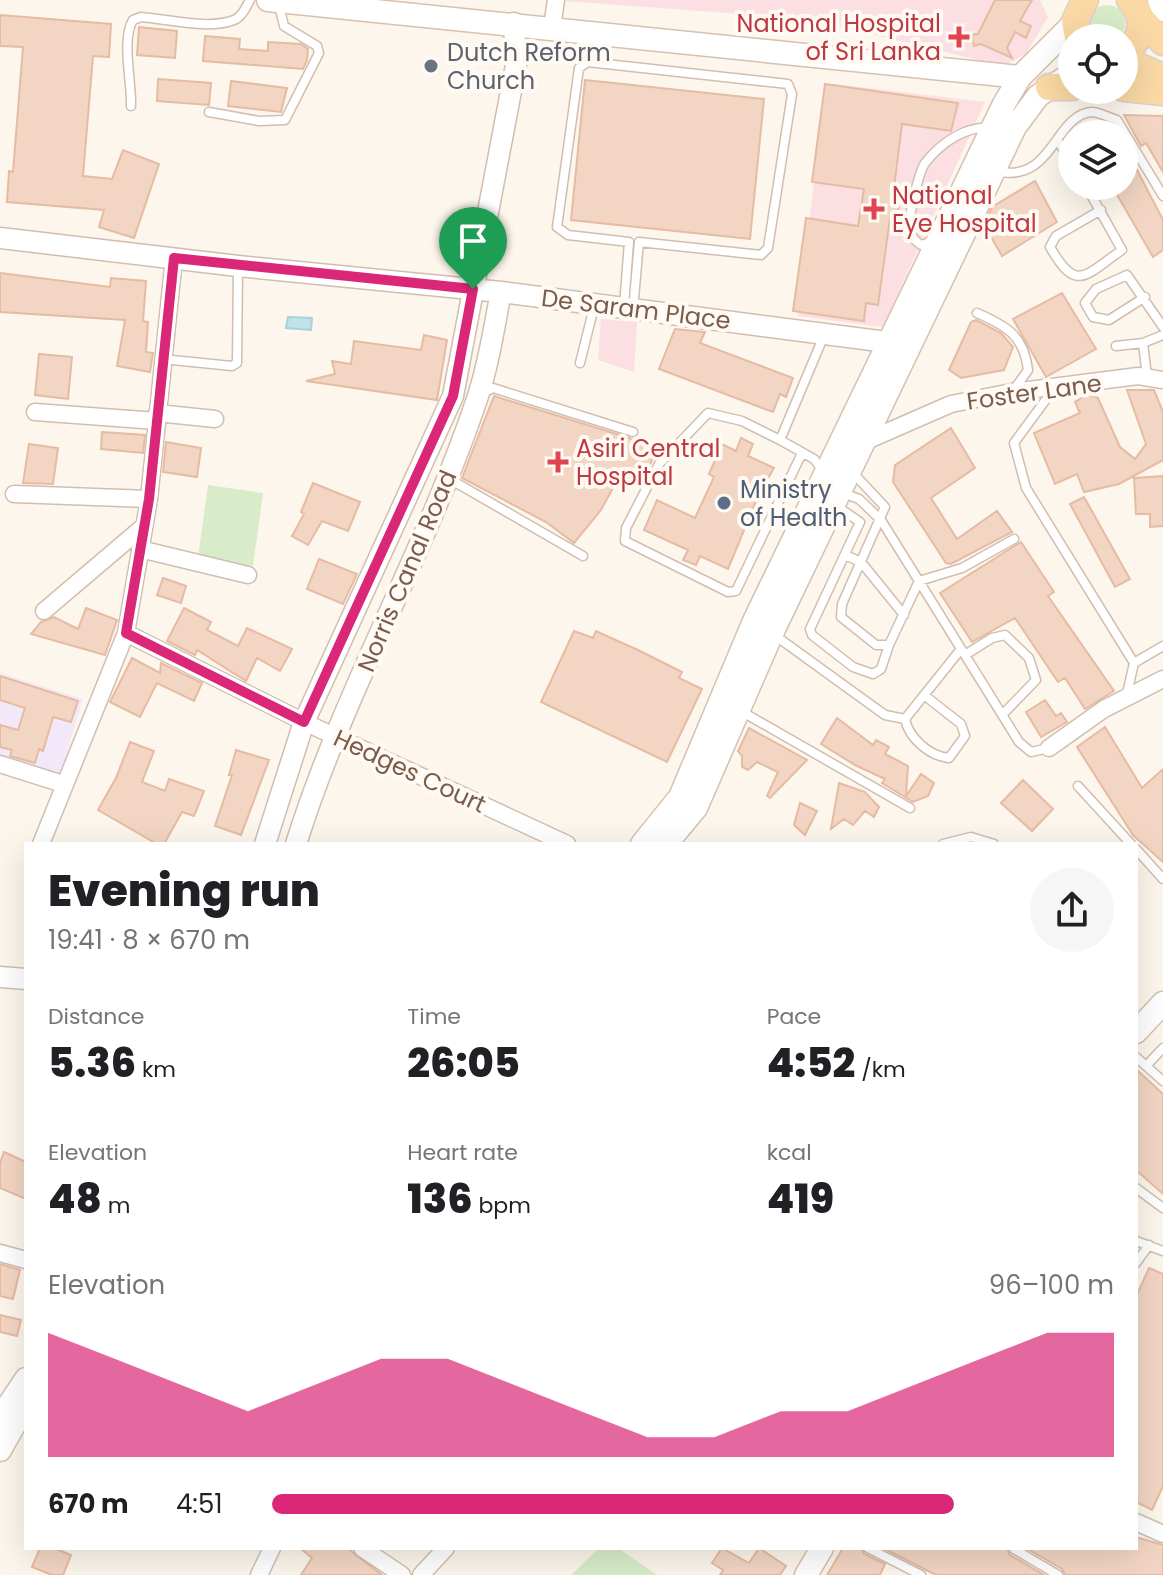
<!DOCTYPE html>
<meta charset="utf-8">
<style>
:root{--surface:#fff;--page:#f6f6f6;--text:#202124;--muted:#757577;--accent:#db2777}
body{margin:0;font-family:Poppins,sans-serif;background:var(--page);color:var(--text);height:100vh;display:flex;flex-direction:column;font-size:30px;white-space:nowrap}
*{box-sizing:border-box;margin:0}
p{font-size:26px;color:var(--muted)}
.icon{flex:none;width:44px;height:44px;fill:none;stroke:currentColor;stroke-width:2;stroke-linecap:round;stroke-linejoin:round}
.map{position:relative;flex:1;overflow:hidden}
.sheet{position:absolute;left:24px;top:842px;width:1114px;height:708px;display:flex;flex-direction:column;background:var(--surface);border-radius:0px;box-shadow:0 8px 32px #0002}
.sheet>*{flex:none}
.tools{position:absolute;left:1058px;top:24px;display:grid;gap:16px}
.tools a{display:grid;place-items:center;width:80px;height:80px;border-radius:50%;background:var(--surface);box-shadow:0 8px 32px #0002;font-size:40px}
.pin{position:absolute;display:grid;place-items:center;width:68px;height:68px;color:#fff;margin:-82px -34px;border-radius:50% 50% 50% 0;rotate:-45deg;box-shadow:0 0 8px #0007}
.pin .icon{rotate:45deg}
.round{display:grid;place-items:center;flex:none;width:84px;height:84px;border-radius:42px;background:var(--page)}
.head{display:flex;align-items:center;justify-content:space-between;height:136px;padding:0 24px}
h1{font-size:44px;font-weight:800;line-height:60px}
.figures{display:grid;grid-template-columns:repeat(3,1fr);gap:12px;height:136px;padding:8px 24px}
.figures div{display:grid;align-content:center}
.figures b{font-size:40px;font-weight:800}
.figures small{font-size:22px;font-weight:400}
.figures p{font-size:22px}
.chart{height:224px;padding:16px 24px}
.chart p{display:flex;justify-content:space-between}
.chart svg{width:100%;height:144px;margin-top:8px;fill:var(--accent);opacity:.7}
ul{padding:0 24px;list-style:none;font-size:26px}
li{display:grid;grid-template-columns:128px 96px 1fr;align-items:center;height:60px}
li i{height:20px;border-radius:10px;background:var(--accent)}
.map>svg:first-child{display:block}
.education{fill:#f3e8fa}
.medical{fill:#fbdfe3}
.green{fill:#d8ecc9}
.water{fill:#bfe3e8;stroke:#a5d3da;stroke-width:2}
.building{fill:#f3d5c3;stroke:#e6bba3;stroke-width:2}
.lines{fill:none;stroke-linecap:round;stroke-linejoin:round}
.service-casing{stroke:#d1beb0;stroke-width:11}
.minor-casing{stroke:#d1beb0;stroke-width:19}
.tertiary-casing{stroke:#d1beb0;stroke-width:23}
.secondary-casing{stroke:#d6c0b0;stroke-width:25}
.primary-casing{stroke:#dad1cd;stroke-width:29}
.service{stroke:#fff;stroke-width:8}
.minor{stroke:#fff;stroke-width:16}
.tertiary{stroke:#fff;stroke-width:20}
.secondary{stroke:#fff;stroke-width:22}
.primary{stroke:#fbd9a5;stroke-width:26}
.route-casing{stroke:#fff;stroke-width:16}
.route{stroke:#db2777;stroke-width:10}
.health-dot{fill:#e0444e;stroke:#fffaf3;stroke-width:3}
.worship-dot{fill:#6b7280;stroke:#fffaf3;stroke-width:3}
.service-dot{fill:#5c6f8a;stroke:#fffaf3;stroke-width:3}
.labels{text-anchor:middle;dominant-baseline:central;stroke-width:8;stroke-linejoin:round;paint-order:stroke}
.health-label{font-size:24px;fill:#be3a42;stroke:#fffaf3;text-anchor:start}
.worship-label{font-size:24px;fill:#5b616d;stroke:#fffaf3;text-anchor:start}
.street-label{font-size:24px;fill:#7a5c4d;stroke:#fffaf3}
.service-label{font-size:24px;fill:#4e5e75;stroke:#fffaf3;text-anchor:start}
</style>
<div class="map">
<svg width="1163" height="1575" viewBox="0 0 1163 1575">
<rect width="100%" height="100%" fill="#fdf6ec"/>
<!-- education -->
<path class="education" d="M 0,673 L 83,699 L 59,779 L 0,760 Z"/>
<!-- medical -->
<path class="medical" d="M 552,0 L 1040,0 L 1048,17 L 1026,54 L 1003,66 L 808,19 Z
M 826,83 L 985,102 L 883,327 L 798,316 Z
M 601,319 L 637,322 L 634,372 L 598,360 Z"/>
<!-- green -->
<path class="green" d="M1089 23a18 18 0 1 1 36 0a18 18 0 1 1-36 0Z
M 208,485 L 263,493 L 253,566 L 198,558 Z
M 599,1548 L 618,1548 L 657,1575 L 571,1575 Z"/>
<!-- water -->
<path class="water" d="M 288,317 L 312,318 L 311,330 L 286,328 Z"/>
<!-- building -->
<path class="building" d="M 995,0 L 1032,0 L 1020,21 L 1031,26 L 1026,38 L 1015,32 L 1007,48 L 1012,58 L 981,44 L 974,46 L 971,35 L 978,34 Z
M 0,15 L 111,24 L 109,57 L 93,56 L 83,176 L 112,179 L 123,150 L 159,164 L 134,238 L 99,227 L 104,210 L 7,202 L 9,171 L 13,172 L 23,47 L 0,46 Z
M 139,27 L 177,31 L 175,58 L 137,55 Z
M 205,36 L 240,39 L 239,49 L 268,51 L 268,42 L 301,44 L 308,49 L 307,60 L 303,69 L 203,61 Z
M 158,79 L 211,83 L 209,105 L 157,101 Z
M 585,80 L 764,99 L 750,239 L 571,220 Z
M 231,81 L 287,88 L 281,112 L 228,106 Z
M 825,84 L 958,103 L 951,131 L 902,124 L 892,204 L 899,205 L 897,220 L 890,218 L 878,305 L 866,303 L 864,321 L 793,311 L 806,218 L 858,226 L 864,189 L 812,182 Z
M 1124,115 L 1163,116 L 1163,172 L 1146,143 L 1141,146 Z
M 1124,145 L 1163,220 L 1163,250 L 1153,257 L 1112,186 L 1124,186 Z
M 1035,181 L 1057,222 L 1002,256 L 984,225 L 992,207 Z
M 0,273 L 110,287 L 111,278 L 146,281 L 143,321 L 148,322 L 146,352 L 153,353 L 150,372 L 117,366 L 125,320 L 0,312 Z
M 1062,293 L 1096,349 L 1046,377 L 1013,319 Z
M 976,320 L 1001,333 L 1013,347 L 1004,370 L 961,378 L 949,370 L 971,322 Z
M 675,329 L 705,332 L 700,343 L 793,378 L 786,397 L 780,394 L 773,412 L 659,369 Z
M 424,335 L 447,340 L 437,400 L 306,381 L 335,374 L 332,361 L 351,364 L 354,341 L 421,350 Z
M 39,354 L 72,357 L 68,399 L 35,395 Z
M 1127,390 L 1154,390 L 1163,412 L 1163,460 L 1119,484 L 1084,492 L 1077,474 L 1055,484 L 1034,433 L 1080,413 L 1075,402 L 1088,394 L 1098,398 L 1120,447 L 1135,459 L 1146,444 Z
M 494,396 L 623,436 L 658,448 L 642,481 L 620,475 L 601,510 L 574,543 L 546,522 L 462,478 Z
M 951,428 L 975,468 L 931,498 L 957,539 L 997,511 L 1012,532 L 951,564 L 946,563 L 893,482 L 895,465 Z
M 102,432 L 145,435 L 143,453 L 101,449 Z
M 741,438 L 753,444 L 748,456 L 774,468 L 759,494 L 728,569 L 700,556 L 696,565 L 683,560 L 688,550 L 644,530 L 657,500 L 695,518 L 714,477 L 709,474 L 722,444 L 736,451 Z
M 166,442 L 201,448 L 197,477 L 163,472 Z
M 29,444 L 58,448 L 53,484 L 23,483 Z
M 1163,476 L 1163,526 L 1150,527 L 1150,514 L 1136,514 L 1134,478 Z
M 313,483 L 360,502 L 348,531 L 322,521 L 308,545 L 292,536 L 304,514 L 301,512 Z
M 1084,497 L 1130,579 L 1115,587 L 1070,504 Z
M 1021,542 L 1054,592 L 1048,596 L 1114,691 L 1085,709 L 1065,678 L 1058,682 L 1015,618 L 972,642 L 940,593 Z
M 319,559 L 357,574 L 343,604 L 307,589 Z
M 163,578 L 186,586 L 181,603 L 157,595 Z
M 86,608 L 117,620 L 105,655 L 31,634 L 41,622 L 54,617 L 78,629 Z
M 184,608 L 211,622 L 207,630 L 238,646 L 247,628 L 292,649 L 280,671 L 257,658 L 246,681 L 197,650 L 195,655 L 167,641 Z
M 574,631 L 593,638 L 596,631 L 640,651 L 682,672 L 679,678 L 702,689 L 667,762 L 541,702 Z
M 132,658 L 160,673 L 161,663 L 202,683 L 194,701 L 157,683 L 140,717 L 110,702 Z
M 0,676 L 78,701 L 71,722 L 53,717 L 43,751 L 39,749 L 35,763 L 10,756 L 12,750 L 0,747 L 0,725 L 18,730 L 25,708 L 0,700 Z
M 1045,700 L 1056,716 L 1061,713 L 1067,722 L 1041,737 L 1026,712 Z
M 837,718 L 873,745 L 876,740 L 889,747 L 885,754 L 908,766 L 906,796 L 921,774 L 934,783 L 928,796 L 913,802 L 882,783 L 885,779 L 855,765 L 821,744 Z
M 1105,727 L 1142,788 L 1163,769 L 1163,862 L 1133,835 L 1077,747 Z
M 749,728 L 807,760 L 770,798 L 767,796 L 778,772 L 757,762 L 748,770 L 742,767 L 742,756 L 738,751 Z
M 130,742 L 154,751 L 142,782 L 165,791 L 169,779 L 204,791 L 194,816 L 182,812 L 164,844 L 157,844 L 98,810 L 116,778 Z
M 236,750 L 269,760 L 241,835 L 215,826 L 232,775 L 229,775 Z
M 1023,780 L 1053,809 L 1032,831 L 1001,803 Z
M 839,783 L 865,792 L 879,807 L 874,817 L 865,811 L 853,825 L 844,819 L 831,829 Z
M 800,803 L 817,811 L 805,835 L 794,825 Z
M 1136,1069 L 1163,1094 L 1163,1194 L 1136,1170 Z
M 4,1152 L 26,1162 L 26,1199 L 0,1188 L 0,1163 Z
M 0,1264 L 20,1270 L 13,1299 L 0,1296 Z
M 1149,1268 L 1163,1274 L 1163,1486 L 1152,1510 L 1136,1502 L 1136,1297 Z
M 0,1315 L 21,1320 L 17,1336 L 0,1332 Z
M 1136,1537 L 1163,1545 L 1163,1575 L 1065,1575 L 1062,1569 L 1026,1548 L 1136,1548 Z
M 40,1548 L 54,1548 L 71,1555 L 63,1575 L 52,1575 L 32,1567 Z
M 300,1548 L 347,1548 L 382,1575 L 301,1575 L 312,1558 Z
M 722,1548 L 749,1563 L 759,1548 L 786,1566 L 780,1575 L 720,1575 L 723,1570 L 712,1563 Z
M 843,1548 L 861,1548 L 864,1554 L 885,1564 L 880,1575 L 827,1575 Z
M 883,1548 L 1007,1548 L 1010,1555 L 1044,1575 L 936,1575 Z"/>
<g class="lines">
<!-- service casing -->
<g class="service-casing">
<path id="service" d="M 131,106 C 132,83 121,39 133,20 L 141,17 C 168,19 208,30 234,20 C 242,17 246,7 250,0
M 209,112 L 259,121 L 285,120 L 319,53 L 317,46 L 284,26 L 279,5
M 1058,141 L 1072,164
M 995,171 C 1054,185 1053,115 1092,112 C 1099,112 1110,118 1117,120 L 1163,196
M 1086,186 L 1122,250 C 1085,275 1077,294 1050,247 L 1056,236 L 1101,210
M 933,241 L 921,245 C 915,241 911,237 910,230 C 907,220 919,172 925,163 C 941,143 963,128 989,127
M 1145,297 L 1109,320 L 1093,317 L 1085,303 L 1096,289 L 1127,275 L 1163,327
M 624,306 L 629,242 L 568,235 L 557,227 L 579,68 L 588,62 L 788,84 L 792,94 L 768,248 L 761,255 L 639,242 L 633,310
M 977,313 C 1007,326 1024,336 1028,370 L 1013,391
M 1143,343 L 1163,335
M 1116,346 L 1143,343 L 1147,377
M 162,359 L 232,366 L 237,363 L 238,266
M 580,363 L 594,307
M 1053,390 L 1014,443 L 1026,488 L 1134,663
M 487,391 L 493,388 L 633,432
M 780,440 L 742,421 L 708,413 L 659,464 L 626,528 L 625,541 L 728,592 L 736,591 L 802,453
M 824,472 L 814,459 L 780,440 L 825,333
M 853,473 L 885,507 L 842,604 L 841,617 L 876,645 L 889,645 L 919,581 L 962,568 L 1014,539
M 453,481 L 583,556
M 840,492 L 859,499 L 881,520 L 1019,742 L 1031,752 L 1049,748
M 835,505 L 860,522 L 810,629 L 812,635 L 853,667 L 873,674 L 881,669 L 889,645
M 845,555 L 861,562 L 904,615
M 773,634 L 885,715 L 905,719
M 965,655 L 992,638 L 1005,635 L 1029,658 L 1036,680 L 1003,714
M 924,695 L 961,724 L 965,736 L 949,758 C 929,756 909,738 905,719 L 961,649
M 1126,698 L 1134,663 L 1163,646
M 739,710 L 910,808
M 1078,786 L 1131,844
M 943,844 L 971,837 L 994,844
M 1136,849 L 1163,879
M 1136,1057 L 1163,1081
M 1146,1066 L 1163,1048
M 1136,1188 L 1163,1208
M 1136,1241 L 1163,1251
M 1136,1263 L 1149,1245
M 868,1548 L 921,1575
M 1014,1549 L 1058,1575"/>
</g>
<!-- minor casing -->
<g class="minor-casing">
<path id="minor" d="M 552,27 L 556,0
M 35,412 L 157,421
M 157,413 L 215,419
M 864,442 L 951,404 L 1012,392 L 1138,376 L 1163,380
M 14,494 L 149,499
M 140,549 L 248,575
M 44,611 L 144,526
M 126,633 L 304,722 L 567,844
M 1049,748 L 1104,709 L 1163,679
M 0,764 L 63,784
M 41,844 L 126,633 L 149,499 L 174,258
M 0,1253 L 26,1260
M 1136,1522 L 1163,1534
M 362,1548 L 402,1575
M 259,1575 L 272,1548
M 421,1575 L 446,1548"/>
</g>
<!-- tertiary casing -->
<g class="tertiary-casing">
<path id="tertiary" d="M 0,238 L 238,266 L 501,292 L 902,344
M 265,844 L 304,722 L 453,396 L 516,65 L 514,23
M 296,844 C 344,691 426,551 477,399 C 489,364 494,327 501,292
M 0,977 L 26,979"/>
</g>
<!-- secondary casing -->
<g class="secondary-casing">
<path id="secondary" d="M 268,0 L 1020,77
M 1159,0 L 1163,10
M 642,844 L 680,797 L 754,621 L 1004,104 L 1020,77 L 1074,23
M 666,844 L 696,808 L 774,629 L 1015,127 L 1038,96 L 1072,73
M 1136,1032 L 1163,1003
M 0,1418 L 26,1379
M 0,1450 L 26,1404
M 806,1575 L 822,1548"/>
</g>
<!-- primary casing -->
<g class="primary-casing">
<path id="primary" d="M 1140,18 L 1163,42
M 1078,38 L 1075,21 L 1085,0
M 1124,53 C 1143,40 1146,17 1130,0
M 1124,60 L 1163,77
M 1049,87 L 1072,87
M 1124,88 L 1163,92"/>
</g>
<!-- service -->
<use href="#service" class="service"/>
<!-- minor -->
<use href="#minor" class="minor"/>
<!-- tertiary -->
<use href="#tertiary" class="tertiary"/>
<!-- secondary -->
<use href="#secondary" class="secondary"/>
<!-- primary -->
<use href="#primary" class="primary"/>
</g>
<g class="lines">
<!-- route casing -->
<g class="route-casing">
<path id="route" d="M 174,258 L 473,289 L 453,396 L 304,722 L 126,633 L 149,499 Z"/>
</g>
<!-- route -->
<use href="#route" class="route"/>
</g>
<!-- markers -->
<g class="health-dot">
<path d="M955 25h8v8h8v8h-8v8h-8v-8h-8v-8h8z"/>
<path d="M870 197h8v8h8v8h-8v8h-8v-8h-8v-8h8z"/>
<path d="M554 450h8v8h8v8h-8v8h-8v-8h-8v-8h8z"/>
</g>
<circle class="worship-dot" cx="431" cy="66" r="8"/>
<circle class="service-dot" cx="724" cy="503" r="8"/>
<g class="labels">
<!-- health labels -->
<g class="health-label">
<text x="941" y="23" text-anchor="end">National Hospital<tspan x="941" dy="28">of Sri Lanka</tspan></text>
<text x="892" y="195">National<tspan x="892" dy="28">Eye Hospital</tspan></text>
<text x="576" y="448">Asiri Central<tspan x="576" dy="28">Hospital</tspan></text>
</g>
<!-- worship labels -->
<g class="worship-label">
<text x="447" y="52">Dutch Reform<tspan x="447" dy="28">Church</tspan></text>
</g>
<!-- street labels -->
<g class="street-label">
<text transform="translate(636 309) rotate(7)">De Saram Place</text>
<text transform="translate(1034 392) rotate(-8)">Foster Lane</text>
<text transform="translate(407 571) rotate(-67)">Norris Canal Road</text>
<text transform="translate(410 771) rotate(25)">Hedges Court</text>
</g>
<!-- service labels -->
<g class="service-label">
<text x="740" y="489">Ministry<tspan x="740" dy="28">of Health</tspan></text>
</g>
</g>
</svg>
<div class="tools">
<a><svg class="icon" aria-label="locate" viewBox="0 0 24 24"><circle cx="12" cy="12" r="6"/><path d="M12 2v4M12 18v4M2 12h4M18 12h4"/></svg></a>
<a><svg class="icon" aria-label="layers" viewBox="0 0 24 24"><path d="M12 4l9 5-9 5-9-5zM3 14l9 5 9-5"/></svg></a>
</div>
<div class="pin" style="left:473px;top:289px;background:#1e9e55"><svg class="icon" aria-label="arrive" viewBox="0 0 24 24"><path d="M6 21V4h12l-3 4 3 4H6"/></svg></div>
<section class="sheet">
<div class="head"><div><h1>Evening run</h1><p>19:41 · 8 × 670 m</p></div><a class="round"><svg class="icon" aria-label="share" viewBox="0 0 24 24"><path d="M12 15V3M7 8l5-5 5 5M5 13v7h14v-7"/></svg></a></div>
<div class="figures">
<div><p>Distance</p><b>5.36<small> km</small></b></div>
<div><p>Time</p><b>26:05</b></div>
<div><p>Pace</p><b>4:52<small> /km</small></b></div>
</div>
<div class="figures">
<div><p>Elevation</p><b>48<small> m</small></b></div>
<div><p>Heart rate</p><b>136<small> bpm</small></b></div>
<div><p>kcal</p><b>419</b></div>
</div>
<div class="chart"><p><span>Elevation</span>96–100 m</p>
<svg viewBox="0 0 160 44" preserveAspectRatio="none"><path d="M0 44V6L10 14L20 22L30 30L40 22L50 14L60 14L70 22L80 30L90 38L100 38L110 30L120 30L130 22L140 14L150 6L160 6V44z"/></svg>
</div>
<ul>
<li><b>670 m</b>4:51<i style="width:81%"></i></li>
</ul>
</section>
</div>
